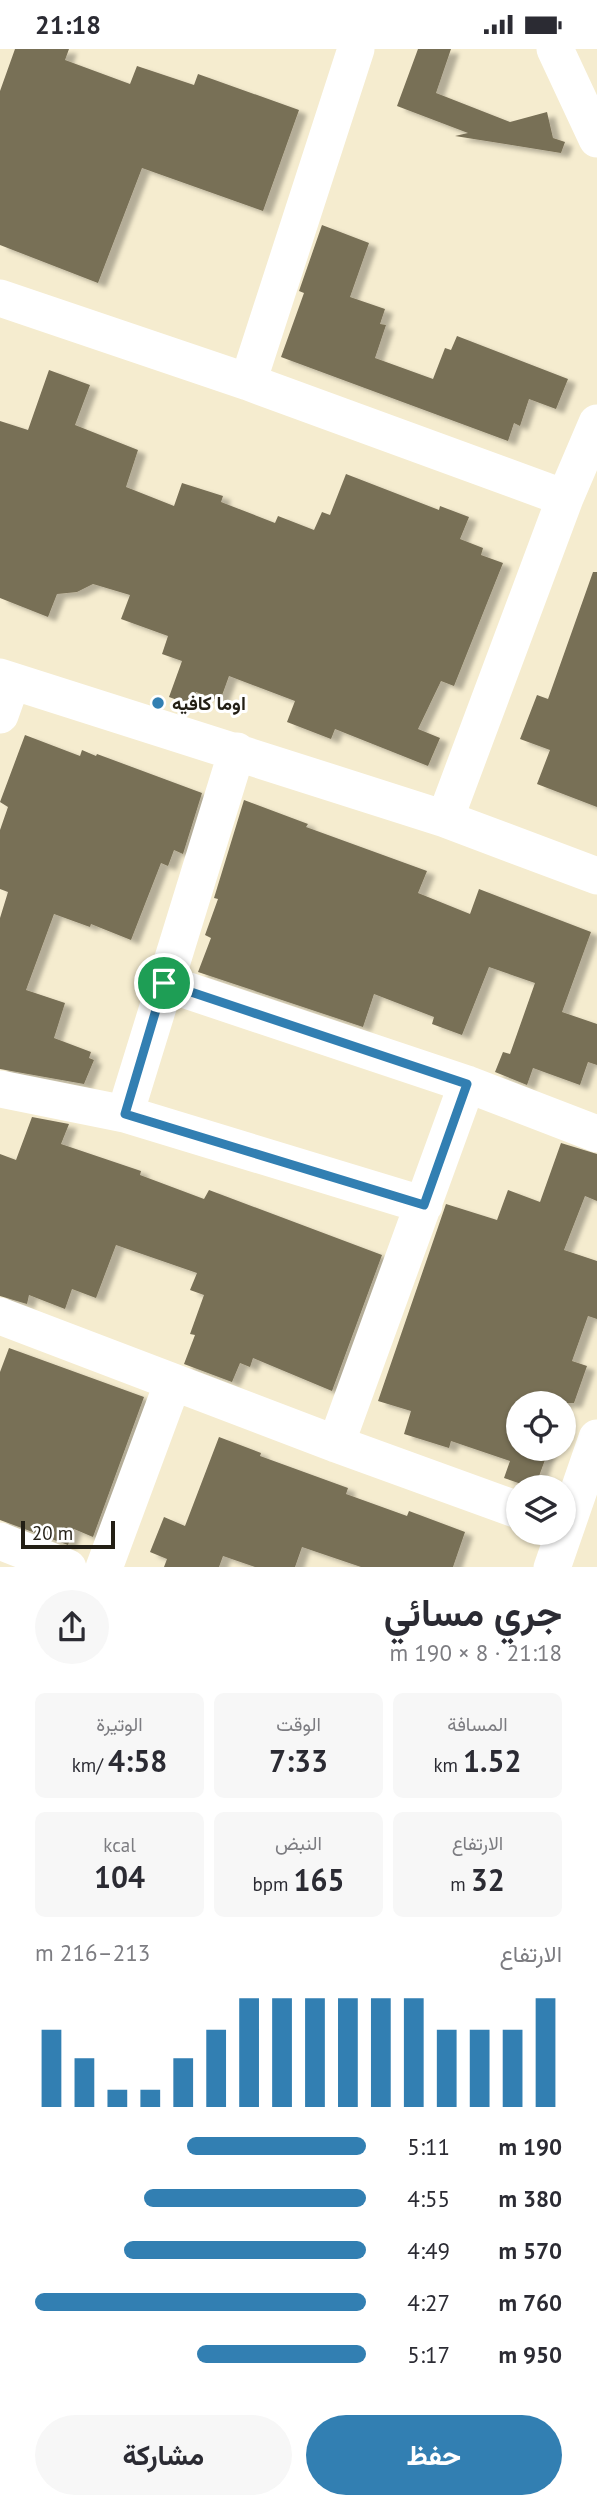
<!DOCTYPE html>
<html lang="ar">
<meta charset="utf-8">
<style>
:root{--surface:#fff;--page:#f7f7f7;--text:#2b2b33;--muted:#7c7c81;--accent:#327fb2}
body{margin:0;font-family:"PT Sans",Vazirmatn,sans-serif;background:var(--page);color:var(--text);direction:rtl;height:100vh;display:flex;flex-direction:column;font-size:26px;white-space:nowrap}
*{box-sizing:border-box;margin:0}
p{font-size:23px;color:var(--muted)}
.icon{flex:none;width:38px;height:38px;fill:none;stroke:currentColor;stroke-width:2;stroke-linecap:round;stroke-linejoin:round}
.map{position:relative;height:1518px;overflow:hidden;direction:ltr}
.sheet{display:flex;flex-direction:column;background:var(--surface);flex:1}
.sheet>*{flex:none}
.tools{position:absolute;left:506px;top:1342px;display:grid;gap:14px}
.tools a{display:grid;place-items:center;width:70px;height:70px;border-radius:50%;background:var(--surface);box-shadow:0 2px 5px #0004;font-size:35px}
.scale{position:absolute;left:21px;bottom:18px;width:94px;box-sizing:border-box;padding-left:7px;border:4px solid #231f15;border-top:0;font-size:19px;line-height:24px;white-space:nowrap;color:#231f15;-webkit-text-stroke:5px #fff;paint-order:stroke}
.pin{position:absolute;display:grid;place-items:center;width:60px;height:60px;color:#fff;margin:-30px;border:4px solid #fff;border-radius:50%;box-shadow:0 2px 7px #0007}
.round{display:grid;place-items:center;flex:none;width:74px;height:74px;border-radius:37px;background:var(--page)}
.overview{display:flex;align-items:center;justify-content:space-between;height:119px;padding:0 35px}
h1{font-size:38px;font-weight:700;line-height:52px}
.stats{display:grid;grid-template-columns:repeat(3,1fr);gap:10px;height:119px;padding:7px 35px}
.stats div{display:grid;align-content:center;border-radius:10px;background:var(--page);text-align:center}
.stats b{font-size:30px;font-weight:700}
.stats small{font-size:19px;font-weight:400}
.stats p{font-size:19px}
.chart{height:196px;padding:14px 35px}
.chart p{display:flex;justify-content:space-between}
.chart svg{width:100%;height:126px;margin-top:7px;stroke:var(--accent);stroke-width:6}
.button{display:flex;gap:14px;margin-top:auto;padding:14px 35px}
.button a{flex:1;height:80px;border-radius:42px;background:var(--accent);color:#fff;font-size:28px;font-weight:700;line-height:80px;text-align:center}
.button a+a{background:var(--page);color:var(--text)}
ul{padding:0 35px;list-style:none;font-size:23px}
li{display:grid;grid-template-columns:112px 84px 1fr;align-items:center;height:52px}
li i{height:18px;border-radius:9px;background:var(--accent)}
.status{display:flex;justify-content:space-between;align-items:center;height:49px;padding:0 35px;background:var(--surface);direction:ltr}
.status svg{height:19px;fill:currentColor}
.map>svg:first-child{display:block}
.building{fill:#786f56;filter:url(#shadow)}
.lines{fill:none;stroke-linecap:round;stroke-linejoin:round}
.street{stroke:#fff;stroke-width:37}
.route-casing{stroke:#fff;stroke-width:14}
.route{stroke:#327fb2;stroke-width:9}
.poi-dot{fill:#327fb2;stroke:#fff;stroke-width:2.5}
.labels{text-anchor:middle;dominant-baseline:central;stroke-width:6;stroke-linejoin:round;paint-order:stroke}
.poi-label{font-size:19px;font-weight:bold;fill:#231f15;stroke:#fff;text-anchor:start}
</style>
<div class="status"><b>21:18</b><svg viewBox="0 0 49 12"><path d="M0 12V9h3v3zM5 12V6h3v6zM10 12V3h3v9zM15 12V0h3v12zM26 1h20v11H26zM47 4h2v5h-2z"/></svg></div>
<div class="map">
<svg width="597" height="1519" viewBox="0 0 597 1519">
<defs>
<filter id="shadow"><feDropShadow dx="8" dy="4.5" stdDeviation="2" flood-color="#0004"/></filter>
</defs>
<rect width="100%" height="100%" fill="#f5eccf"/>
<!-- building -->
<path class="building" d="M 15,0 L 69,0 L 65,11 L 130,35 L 137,17 L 194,36 L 198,25 L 299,61 L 263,162 L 142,119 L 98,234 L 0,196 L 0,42 Z
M 418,0 L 451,0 L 436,44 L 510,73 L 547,63 L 553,89 L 565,93 L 561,104 L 455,87 L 468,84 L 397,57 Z
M 322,176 L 369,194 L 350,248 L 385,260 L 380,275 L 386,276 L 375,309 L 433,330 L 445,299 L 451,301 L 457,287 L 568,330 L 556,360 L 529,350 L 520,377 L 514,374 L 508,392 L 281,308 L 304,244 L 299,242 Z
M 49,321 L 90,336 L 75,376 L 138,401 L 126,438 L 174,457 L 182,434 L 223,447 L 221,453 L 275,474 L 278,467 L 314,481 L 322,463 L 330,466 L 346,425 L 439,461 L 440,457 L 469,468 L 460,490 L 483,499 L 481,506 L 503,514 L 454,637 L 441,632 L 418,680 L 440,689 L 428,717 L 335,680 L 331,690 L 287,673 L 295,652 L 229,627 L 220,652 L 196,643 L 191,656 L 169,648 L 182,612 L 162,605 L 168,587 L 121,570 L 130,546 L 93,535 L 77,543 L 57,545 L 48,568 L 0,549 L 0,372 L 28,381 Z
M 593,523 L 597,523 L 597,758 L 537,735 L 550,701 L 520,690 L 537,646 L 548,650 Z
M 25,686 L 80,707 L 82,701 L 96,707 L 97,705 L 202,744 L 183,805 L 174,801 L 168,817 L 161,814 L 131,891 L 91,875 L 90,878 L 54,865 L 26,941 L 65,954 L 54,989 L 91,1003 L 89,1009 L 94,1011 L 84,1035 L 0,1020 L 0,869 L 8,843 L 0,840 L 0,781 L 8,758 L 0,753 Z
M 244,751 L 308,775 L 306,778 L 427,822 L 418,844 L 470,865 L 479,840 L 591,883 L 562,963 L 597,975 L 597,1016 L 588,1013 L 580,1036 L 533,1019 L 527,1036 L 495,1023 L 503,1003 L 510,1005 L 535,934 L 489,918 L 462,986 L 432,975 L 434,968 L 374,945 L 363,978 L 198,923 L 211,889 L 205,886 L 218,850 L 214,849 Z
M 32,1068 L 69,1075 L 61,1095 L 141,1122 L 140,1126 L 204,1150 L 209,1141 L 382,1206 L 332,1342 L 253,1309 L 250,1318 L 240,1314 L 232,1333 L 184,1315 L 195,1286 L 190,1285 L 204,1246 L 190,1241 L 197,1224 L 116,1196 L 96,1249 L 72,1240 L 65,1260 L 29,1246 L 27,1255 L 0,1247 L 0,1105 L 16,1111 Z
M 561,1094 L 597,1105 L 597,1152 L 585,1147 L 564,1201 L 597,1212 L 597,1270 L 588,1267 L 572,1312 L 587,1317 L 574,1354 L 565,1354 L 564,1358 L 564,1354 L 518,1354 L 518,1400 L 549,1400 L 535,1438 L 530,1438 L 504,1429 L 510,1412 L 451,1392 L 449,1399 L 404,1385 L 411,1362 L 378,1352 L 446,1155 L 497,1171 L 508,1141 L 540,1153 Z
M 9,1299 L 144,1348 L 93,1488 L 74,1480 L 68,1496 L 0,1471 L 0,1323 Z
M 219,1388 L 261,1404 L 260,1407 L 348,1439 L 346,1445 L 407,1467 L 409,1462 L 465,1483 L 453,1518 L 361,1518 L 302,1498 L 295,1518 L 255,1518 L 223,1507 L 219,1518 L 164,1518 L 167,1510 L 150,1503 L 164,1468 L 185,1477 Z"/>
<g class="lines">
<!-- street -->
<path class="street" d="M 555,0 L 597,90
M 0,249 L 248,333 L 565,449 L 597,374
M 248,333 L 356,0
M 0,628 L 445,770 L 597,827
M 0,666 L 12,632
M 445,770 L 565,449
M 165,934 L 467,1035 L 597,1085
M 0,1040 L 125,1065 L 424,1156
M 125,1065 L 237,702
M 0,1267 L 336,1395 L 518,1461
M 336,1395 L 467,1035
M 0,1492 L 68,1519
M 104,1519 L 173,1333
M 552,1519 L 597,1389"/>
</g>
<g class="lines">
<!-- route casing -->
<g class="route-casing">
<path id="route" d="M 164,934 L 467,1035 L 424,1156 L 125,1065 Z"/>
</g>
<!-- route -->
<use href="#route" class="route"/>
</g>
<!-- markers -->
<circle class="poi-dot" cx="158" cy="654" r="7"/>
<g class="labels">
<!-- poi labels -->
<g class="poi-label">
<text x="172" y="654">اوما كافيه</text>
</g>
</g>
</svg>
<div class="tools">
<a><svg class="icon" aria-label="locate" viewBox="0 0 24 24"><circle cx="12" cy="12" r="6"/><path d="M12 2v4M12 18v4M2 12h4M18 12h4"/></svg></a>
<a><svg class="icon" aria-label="layers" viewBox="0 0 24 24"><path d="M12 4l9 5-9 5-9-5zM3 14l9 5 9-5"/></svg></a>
</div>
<div class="scale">20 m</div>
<div class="pin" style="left:164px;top:934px;background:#1e9e55"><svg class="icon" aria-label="arrive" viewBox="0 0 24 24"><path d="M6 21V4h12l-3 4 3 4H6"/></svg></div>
</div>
<section class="sheet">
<div class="overview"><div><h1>جري مسائي</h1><p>21:18 · 8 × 190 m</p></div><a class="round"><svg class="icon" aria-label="share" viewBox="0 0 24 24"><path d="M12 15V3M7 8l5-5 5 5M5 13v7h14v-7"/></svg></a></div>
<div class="stats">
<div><p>المسافة</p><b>1.52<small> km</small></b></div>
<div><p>الوقت</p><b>7:33</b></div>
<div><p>الوتيرة</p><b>4:58<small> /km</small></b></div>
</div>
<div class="stats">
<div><p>الارتفاع</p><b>32<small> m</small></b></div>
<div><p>النبض</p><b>165<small> bpm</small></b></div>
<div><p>kcal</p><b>104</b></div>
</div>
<div class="chart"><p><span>الارتفاع</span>213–216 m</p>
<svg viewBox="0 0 160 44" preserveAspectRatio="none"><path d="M5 44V17M15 44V27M25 44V38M35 44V38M45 44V27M55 44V17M65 44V6M75 44V6M85 44V6M95 44V6M105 44V6M115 44V6M125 44V17M135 44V17M145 44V17M155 44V6"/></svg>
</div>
<ul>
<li><b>190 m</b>5:11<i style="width:54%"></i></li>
<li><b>380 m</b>4:55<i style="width:67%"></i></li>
<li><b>570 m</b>4:49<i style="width:73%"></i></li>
<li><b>760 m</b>4:27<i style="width:100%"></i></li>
<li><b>950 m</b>5:17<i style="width:51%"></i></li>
</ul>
<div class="button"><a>حفظ</a><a>مشاركة</a></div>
</section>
